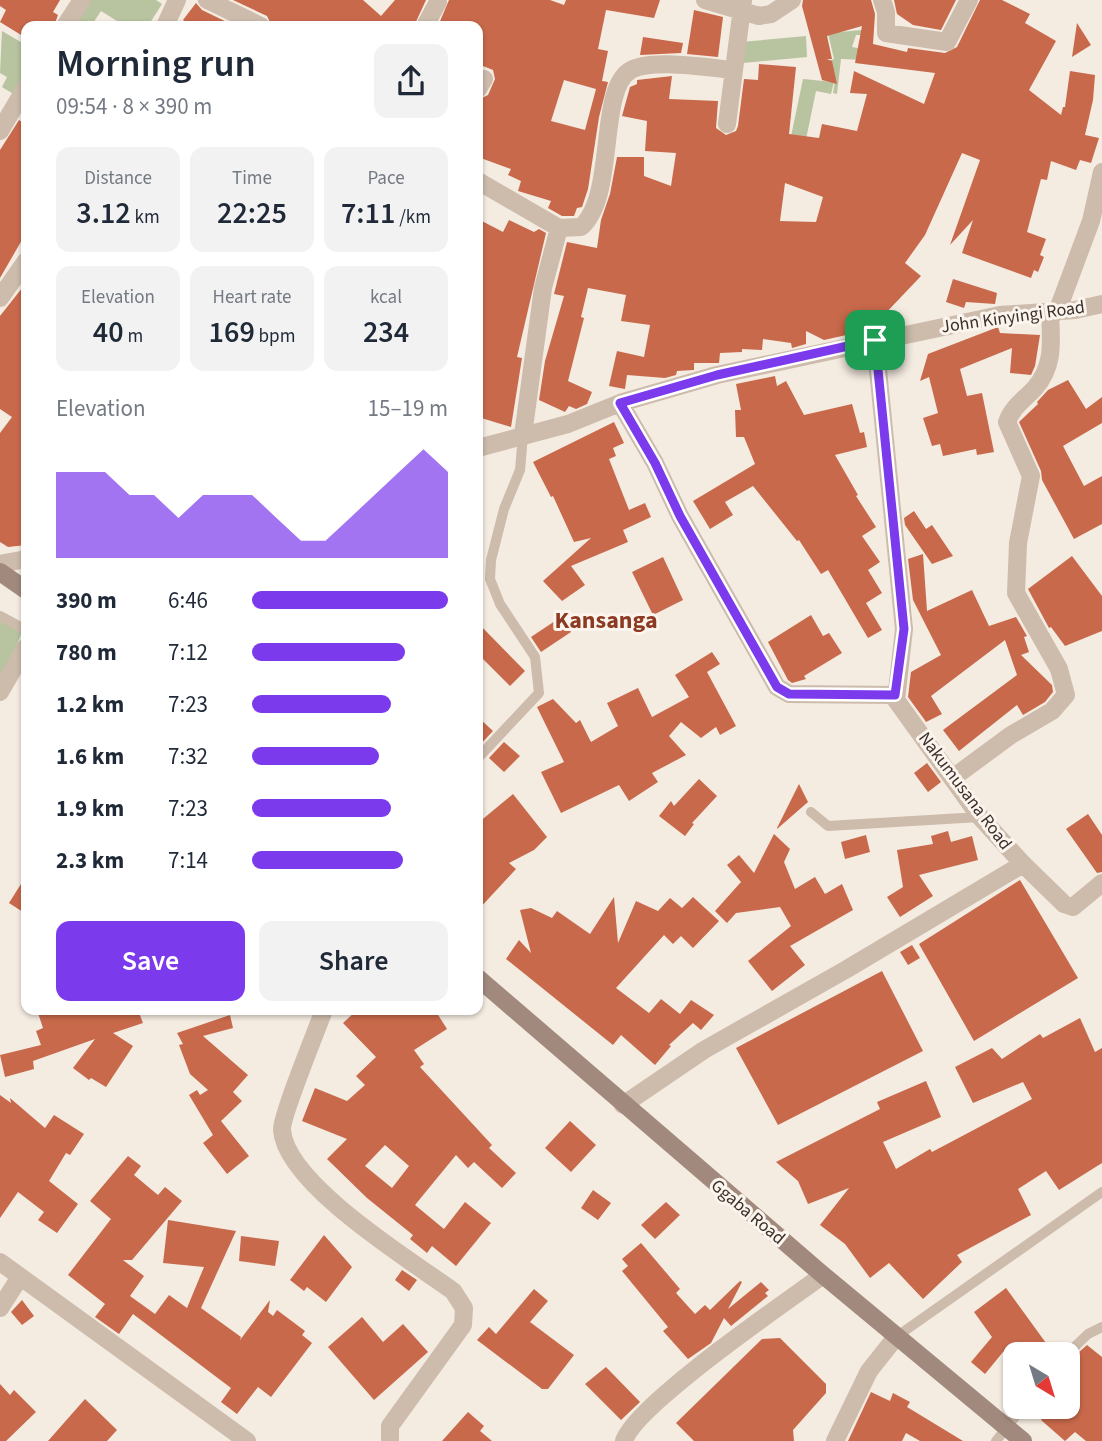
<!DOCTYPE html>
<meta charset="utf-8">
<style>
:root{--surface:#fff;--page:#f2f2f3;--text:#1f2937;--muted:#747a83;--accent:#7c3aed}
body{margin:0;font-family:"Source Sans 3",sans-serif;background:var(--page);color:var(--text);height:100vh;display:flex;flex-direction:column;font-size:26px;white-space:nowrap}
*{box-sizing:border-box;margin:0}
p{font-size:23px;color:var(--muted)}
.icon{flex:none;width:38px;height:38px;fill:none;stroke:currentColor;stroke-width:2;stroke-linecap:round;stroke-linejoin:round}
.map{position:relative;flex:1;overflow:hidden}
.drawer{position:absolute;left:21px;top:21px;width:462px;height:994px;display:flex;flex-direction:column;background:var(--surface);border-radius:14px;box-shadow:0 2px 5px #0004}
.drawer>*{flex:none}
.needle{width:46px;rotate:142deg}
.buttons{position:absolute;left:1003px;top:1342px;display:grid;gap:14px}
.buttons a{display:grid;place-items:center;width:77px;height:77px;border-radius:14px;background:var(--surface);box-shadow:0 2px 5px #0004;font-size:35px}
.pin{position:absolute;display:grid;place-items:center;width:60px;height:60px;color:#fff;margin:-30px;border-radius:14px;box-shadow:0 4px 10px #0006}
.round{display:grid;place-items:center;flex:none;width:74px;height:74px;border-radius:14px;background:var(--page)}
.overview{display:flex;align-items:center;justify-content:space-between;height:119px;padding:0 35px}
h1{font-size:38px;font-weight:600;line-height:52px}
.metrics{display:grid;grid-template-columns:repeat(3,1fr);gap:10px;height:119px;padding:7px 35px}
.metrics div{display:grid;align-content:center;border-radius:14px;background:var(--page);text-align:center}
.metrics b{font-size:30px;font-weight:600}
.metrics small{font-size:19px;font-weight:400}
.metrics p{font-size:19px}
.chart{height:196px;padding:14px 35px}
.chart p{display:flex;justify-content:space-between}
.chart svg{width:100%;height:126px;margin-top:7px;fill:var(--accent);opacity:.7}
.primary-button{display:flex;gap:14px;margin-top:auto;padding:14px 35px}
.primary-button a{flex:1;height:80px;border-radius:14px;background:var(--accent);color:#fff;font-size:28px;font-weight:600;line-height:80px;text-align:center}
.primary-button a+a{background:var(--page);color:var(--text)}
ul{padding:0 35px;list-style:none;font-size:23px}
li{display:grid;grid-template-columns:112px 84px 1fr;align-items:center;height:52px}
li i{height:18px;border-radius:9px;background:var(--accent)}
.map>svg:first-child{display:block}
.green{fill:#b8c4a0}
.building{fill:#c8694b;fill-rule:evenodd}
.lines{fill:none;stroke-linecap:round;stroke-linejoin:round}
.service{stroke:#cdbbac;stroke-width:10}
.minor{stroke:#cdbbac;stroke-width:18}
.secondary{stroke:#a18a7d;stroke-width:18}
.route-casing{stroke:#fff;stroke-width:14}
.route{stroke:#7c3aed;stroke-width:9}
.labels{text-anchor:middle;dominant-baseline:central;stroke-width:6;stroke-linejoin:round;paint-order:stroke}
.street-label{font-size:18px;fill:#3b302b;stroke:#fbf5ee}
.district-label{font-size:24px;font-weight:bold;fill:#8c3b22;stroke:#fbf5ee}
</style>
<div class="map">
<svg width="1102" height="1441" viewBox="0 0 1102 1441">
<rect width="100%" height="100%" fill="#f4ebe1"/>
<!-- green -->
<path class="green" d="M 89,0 L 156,0 L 162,4 L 148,26 L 125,26 L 101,11 L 91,26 L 73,26 Z
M 862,30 L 861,35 L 856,35 L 852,47 L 868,50 L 867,60 L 841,59 L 837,94 L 833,93 L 835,81 L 821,64 L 834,59 L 828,33 Z
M 2,31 L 26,45 L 26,75 L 15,95 L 2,87 L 7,77 L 0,73 Z
M 806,36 L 807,57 L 743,63 L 741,42 Z
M 803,79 L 834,82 L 831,94 L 816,91 L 805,144 L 790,141 Z
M 0,620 L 23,630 L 0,687 Z"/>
<!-- building -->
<path class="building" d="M 0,0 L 60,0 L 53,12 L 58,15 L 54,26 L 26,26 L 26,38 L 0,22 L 6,10 L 0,6 Z
M 233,0 L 363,0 L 381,16 L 395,0 L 426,0 L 414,26 L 272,26 L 267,16 Z
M 449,0 L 550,0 L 564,5 L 566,0 L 660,0 L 654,18 L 606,10 L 598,49 L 608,51 L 602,81 L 608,82 L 599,117 L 588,189 L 582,207 L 577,208 L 574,216 L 562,216 L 548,208 L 551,201 L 518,191 L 521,181 L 508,175 L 511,169 L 478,157 L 478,100 L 488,95 L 495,79 L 493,70 L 478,64 L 478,26 L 438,26 ZM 564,80 L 596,89 L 585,130 L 551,121 Z
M 803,0 L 871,0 L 875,14 L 873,44 L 907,52 L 908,48 L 945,53 L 957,47 L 980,0 L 1002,0 L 1030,14 L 1025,23 L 1056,41 L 1029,90 L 1061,115 L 1063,107 L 1065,107 L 1070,71 L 1095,75 L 1093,100 L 1085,135 L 1099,138 L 1091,163 L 1080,160 L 1076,170 L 1051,161 L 1047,180 L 1041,179 L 1027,232 L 1046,239 L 1040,255 L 1044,257 L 1038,272 L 1034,270 L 1031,278 L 962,253 L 973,220 L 950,245 L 980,160 L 962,153 L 925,235 L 905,263 L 921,276 L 882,317 L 878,314 L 860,332 L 824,340 L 806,331 L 806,344 L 792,348 L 791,343 L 763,339 L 762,350 L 742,349 L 742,352 L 720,353 L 719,363 L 694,363 L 694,370 L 677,371 L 676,375 L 665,378 L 627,375 L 625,389 L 609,386 L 617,351 L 644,357 L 650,325 L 621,321 L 626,295 L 588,288 L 581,317 L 584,318 L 568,381 L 592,392 L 587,404 L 576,409 L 569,406 L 565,412 L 539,400 L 545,361 L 564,296 L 554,294 L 567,242 L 597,248 L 601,220 L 610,194 L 617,157 L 644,157 L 644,176 L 671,186 L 676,153 L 645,151 L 647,121 L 622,116 L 630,87 L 637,84 L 637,80 L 672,76 L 669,99 L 718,101 L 716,128 L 726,135 L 736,131 L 738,126 L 744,79 L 758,80 L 759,64 L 796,67 L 789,134 L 819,138 L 822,124 L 857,131 L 867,94 L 850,93 L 854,71 L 924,104 L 935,73 L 855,63 L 862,26 L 827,36 L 832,59 L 827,59 L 832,61 L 837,84 L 822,80 L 802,6 ZM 785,183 L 823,197 L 816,222 L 780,221 Z
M 894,0 L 956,0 L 941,30 L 913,25 L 897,14 Z
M 196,3 L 202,10 L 235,26 L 191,26 L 183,20 Z
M 694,10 L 723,17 L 718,57 L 687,54 Z
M 1077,23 L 1091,45 L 1072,57 Z
M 643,37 L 683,43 L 681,53 L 640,55 Z
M 19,120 L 26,125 L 26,233 L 0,278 L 0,150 Z
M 478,219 L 503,232 L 509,220 L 534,232 L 539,229 L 546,233 L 517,357 L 522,358 L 511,427 L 478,417 Z
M 953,279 L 997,293 L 995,304 L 966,302 L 964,308 L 946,302 Z
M 26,283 L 26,545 L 8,547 L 0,542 L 0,433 L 12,417 L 0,409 L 0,316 Z
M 998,327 L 1000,333 L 1040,335 L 1035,366 L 1031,375 L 1010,373 L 1012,348 L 960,369 L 967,396 L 982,393 L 994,452 L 977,455 L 976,449 L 943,456 L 940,444 L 932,446 L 923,418 L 938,413 L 929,377 L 920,381 L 928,354 Z
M 775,376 L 777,386 L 786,381 L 804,415 L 852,404 L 860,433 L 864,432 L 867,447 L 835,455 L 858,495 L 856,496 L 876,527 L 862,536 L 880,562 L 868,570 L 882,593 L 866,603 L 882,630 L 868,638 L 828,570 L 821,574 L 799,540 L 797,541 L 753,486 L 725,502 L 733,515 L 710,529 L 693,501 L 755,464 L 744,437 L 736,437 L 735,410 L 741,410 L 736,384 Z
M 1068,380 L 1086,409 L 1102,397 L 1102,423 L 1063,446 L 1084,486 L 1102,476 L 1102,524 L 1074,539 L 1042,480 L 1041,471 L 1019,422 L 1038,404 L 1037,402 L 1048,390 Z
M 614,422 L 624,443 L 613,448 L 616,456 L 609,459 L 629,510 L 645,503 L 651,517 L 623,530 L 628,542 L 571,566 L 585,585 L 562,601 L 543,581 L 591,538 L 574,542 L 553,496 L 551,497 L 533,462 Z
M 914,511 L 926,529 L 932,525 L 953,556 L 932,564 L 905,525 L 904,518 Z
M 923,554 L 927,611 L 972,590 L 989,626 L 1016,617 L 1027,636 L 1024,637 L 1029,652 L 1021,655 L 1052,685 L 1053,692 L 1045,702 L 1023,715 L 1017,705 L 959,751 L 943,730 L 1017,675 L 1005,640 L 931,696 L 942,714 L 926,722 L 924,719 L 908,697 L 911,672 L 941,655 L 913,600 L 908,559 Z
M 1072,556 L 1102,596 L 1102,631 L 1065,646 L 1051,627 L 1049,628 L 1028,589 Z
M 663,557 L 683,600 L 653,615 L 632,572 Z
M 811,615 L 823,636 L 829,633 L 842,653 L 804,676 L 806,679 L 792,683 L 788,680 L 768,642 Z
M 561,617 L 571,632 L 541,652 L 531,637 Z
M 478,623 L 525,671 L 510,686 L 478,654 Z
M 712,652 L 720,664 L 707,672 L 736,726 L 720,735 L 716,727 L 701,738 L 681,722 L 669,736 L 686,755 L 652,773 L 658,782 L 629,801 L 619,785 L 561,813 L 541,772 L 564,762 L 537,707 L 553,699 L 576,723 L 580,720 L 591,742 L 618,726 L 607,703 L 638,688 L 652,717 L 689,697 L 675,675 Z
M 478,717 L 493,731 L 478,747 Z
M 504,742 L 520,756 L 504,772 L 489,758 Z
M 927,763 L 941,782 L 928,792 L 914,773 Z
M 699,779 L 717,796 L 692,823 L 694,824 L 685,836 L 659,816 L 671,801 L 674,806 Z
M 799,784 L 808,802 L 777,829 L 777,828 Z
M 513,794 L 547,837 L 534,850 L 509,863 L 516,869 L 478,910 L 478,823 Z
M 1088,814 L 1102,835 L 1102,872 L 1097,873 L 1066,829 Z
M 948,831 L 951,842 L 972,836 L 978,860 L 919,875 L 933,896 L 900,917 L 887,897 L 903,887 L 897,850 L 933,844 L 931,836 Z
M 774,834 L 790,849 L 784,862 L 795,889 L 815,877 L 825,894 L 842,884 L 853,910 L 790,946 L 805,965 L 772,991 L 748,961 L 791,926 L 780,907 L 736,913 L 727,923 L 715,911 L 741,882 L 727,865 L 739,855 L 754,873 Z
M 866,835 L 870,852 L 845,859 L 841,842 Z
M 26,876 L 26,914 L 9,903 Z
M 1020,880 L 1078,978 L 974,1041 L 919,944 Z
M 614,897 L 618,943 L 636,901 L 658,911 L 670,898 L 682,908 L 693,897 L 719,921 L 693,948 L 681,936 L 673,944 L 664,935 L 616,988 L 649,1013 L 661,999 L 680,1014 L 691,1000 L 714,1015 L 701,1030 L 693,1023 L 669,1045 L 671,1046 L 655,1065 L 621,1035 L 613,1045 L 506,959 L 519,940 L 531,953 L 520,910 L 531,908 L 552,918 L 557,911 L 590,934 Z
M 912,945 L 920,958 L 908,965 L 900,952 Z
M 882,971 L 923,1051 L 778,1125 L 736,1048 Z
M 37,1010 L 138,1010 L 143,1023 L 113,1033 L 133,1046 L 106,1087 L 91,1078 L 89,1080 L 73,1068 L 95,1039 L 33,1061 L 34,1069 L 5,1077 L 0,1055 L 41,1045 L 36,1031 L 43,1028 Z
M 357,1010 L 435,1010 L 447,1029 L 414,1050 L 424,1064 L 420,1067 L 492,1145 L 489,1148 L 516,1173 L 502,1188 L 474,1162 L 468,1168 L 456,1155 L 415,1205 L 444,1229 L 465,1202 L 491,1223 L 456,1266 L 432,1246 L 427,1253 L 410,1239 L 413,1235 L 367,1198 L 327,1159 L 347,1139 L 302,1121 L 315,1088 L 347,1101 L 365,1085 L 356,1076 L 376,1057 L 343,1023 ZM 385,1145 L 409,1166 L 392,1188 L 365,1166 Z
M 230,1015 L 233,1028 L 203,1036 L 248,1075 L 233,1092 L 242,1101 L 221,1121 L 249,1156 L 227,1174 L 203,1143 L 213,1135 L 189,1095 L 197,1090 L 200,1095 L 208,1090 L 190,1074 L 179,1045 L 183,1044 L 177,1033 Z
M 1080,1018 L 1095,1052 L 1102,1048 L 1102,1163 L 1059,1190 L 1046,1171 L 1018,1189 L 1031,1215 L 957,1255 L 962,1262 L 923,1299 L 889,1263 L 870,1278 L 845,1244 L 820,1225 L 849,1188 L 808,1204 L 798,1181 L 776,1162 L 880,1109 L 877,1102 L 926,1081 L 941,1117 L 883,1142 L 896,1169 L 930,1149 L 932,1152 L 1032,1099 L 1023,1082 L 973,1103 L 955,1067 L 992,1048 L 1002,1059 L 1040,1034 L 1043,1038 Z
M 0,1095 L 11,1103 L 10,1098 L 45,1128 L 54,1115 L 84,1134 L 70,1155 L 66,1153 L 49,1181 L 78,1204 L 57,1233 L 38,1220 L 44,1212 L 18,1192 L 0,1218 Z
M 570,1121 L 596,1145 L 571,1172 L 545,1148 Z
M 128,1156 L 141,1166 L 134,1175 L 158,1195 L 165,1187 L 182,1201 L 132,1260 L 123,1260 L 144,1276 L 130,1296 L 155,1314 L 169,1295 L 187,1308 L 204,1267 L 163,1263 L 168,1220 L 236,1231 L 201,1308 L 241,1337 L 240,1340 L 270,1300 L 268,1312 L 273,1316 L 277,1310 L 305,1331 L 302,1335 L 312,1343 L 271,1397 L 258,1387 L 237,1414 L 221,1402 L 231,1388 L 133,1314 L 119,1334 L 95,1317 L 105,1304 L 68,1275 L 111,1219 L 90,1201 Z
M 593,1190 L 611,1203 L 598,1220 L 581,1208 Z
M 666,1202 L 680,1215 L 655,1239 L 641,1225 Z
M 324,1235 L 352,1267 L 326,1302 L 307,1287 L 304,1291 L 290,1280 Z
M 241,1236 L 279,1241 L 275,1266 L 239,1261 Z
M 641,1243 L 680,1289 L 676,1293 L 695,1314 L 705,1305 L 710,1310 L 740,1281 L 742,1282 L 728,1309 L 761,1282 L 769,1290 L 765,1293 L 768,1296 L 731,1326 L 724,1318 L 711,1343 L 688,1359 L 663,1331 L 668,1327 L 622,1271 L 628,1266 L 622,1259 Z
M 402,1270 L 417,1280 L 409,1291 L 395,1280 Z
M 1006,1288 L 1054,1354 L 1003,1352 L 985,1374 L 971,1362 L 992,1337 L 974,1312 Z
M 534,1289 L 548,1301 L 530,1322 L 574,1355 L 548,1389 L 542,1389 L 477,1340 L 489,1327 L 496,1334 Z
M 22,1300 L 34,1316 L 22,1325 L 11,1312 Z
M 362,1317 L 383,1342 L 403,1324 L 428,1352 L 374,1400 L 328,1347 Z
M 780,1338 L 826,1384 L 826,1393 L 793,1430 L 794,1441 L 694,1441 L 676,1423 L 762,1339 Z
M 1087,1345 L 1102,1357 L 1102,1441 L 1086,1441 L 1075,1432 L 1065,1441 L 1041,1420 L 1053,1407 L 1068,1407 L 1068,1362 Z
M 606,1367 L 640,1402 L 621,1420 L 585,1384 Z
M 0,1384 L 10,1395 L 14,1390 L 36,1412 L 6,1441 L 0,1441 Z
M 871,1392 L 890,1401 L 893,1393 L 910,1402 L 907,1407 L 963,1441 L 920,1441 L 906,1433 L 902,1441 L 848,1441 Z
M 85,1399 L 117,1430 L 107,1441 L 48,1441 Z
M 468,1412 L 484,1426 L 480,1431 L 492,1441 L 442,1441 Z"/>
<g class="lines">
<!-- service -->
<path class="service" d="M 0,616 L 26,630
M 478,758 L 539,693 L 535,657 L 500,604 L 490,579 L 491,560 L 504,509 L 520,470 L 523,435
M 811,812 L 828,826 L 980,817
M 896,1337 L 1102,1192
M 1067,1354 L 1088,1334 L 1102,1327
M 996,1441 L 1023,1407"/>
<!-- minor -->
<path class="minor" d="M 207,0 L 261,26
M 705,0 L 759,16 L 771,14 L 792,0
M 882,0 L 886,12 L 886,33 L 947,42 L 969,0
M 65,26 L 82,0
M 165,26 L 177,0
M 425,26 L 438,2
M 478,89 L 484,79
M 727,124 L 743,0
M 0,131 L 26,87
M 478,181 L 559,228 L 581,227 C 617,196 597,88 631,70 C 652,58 709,68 734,70
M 0,298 L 26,261
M 1057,312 L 1091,221 L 1102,172
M 620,403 L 655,463 L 680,516 L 777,687 L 789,694 L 895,695
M 523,435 L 543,288 L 559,228
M 478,448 L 568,424 L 620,403 L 717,375 L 1000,315 L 1075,310 L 1102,304
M 0,564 L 26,559
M 0,692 L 26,647
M 954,777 L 1011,735 L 1052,711 L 1066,695 L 1059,669 L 1016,593 L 1018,543 L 1031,476 L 1007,422 C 1012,407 1025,399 1035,388 C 1055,365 1051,340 1050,312
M 1023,864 L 1064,904 L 1073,907 L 1102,883
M 324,1010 C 317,1029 281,1117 282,1130 C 286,1184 410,1260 453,1291 L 464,1308 L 463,1325 L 390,1426 L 390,1441
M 623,1105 L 704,1050 L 847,969 L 1023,864 L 980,817 L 896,700 L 904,629 L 875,340
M 0,1262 L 247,1441
M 0,1308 L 20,1277
M 624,1441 C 635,1405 785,1303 823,1275
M 835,1441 L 869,1371 L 896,1337"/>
<!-- secondary -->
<path class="secondary" d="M 0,572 L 26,590
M 478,978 L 823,1275 L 1023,1441"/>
</g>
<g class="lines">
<!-- route casing -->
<g class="route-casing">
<path id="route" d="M 875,340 L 904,629 L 895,695 L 789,694 L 777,687 L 680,516 L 655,463 L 620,403 L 717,375 Z"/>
</g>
<!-- route -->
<use href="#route" class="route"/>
</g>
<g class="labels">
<!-- street labels -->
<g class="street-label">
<text transform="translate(1013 317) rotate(-8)">John Kinyingi Road</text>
<text transform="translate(965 791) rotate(53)">Nakumusana Road</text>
<text transform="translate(748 1212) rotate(40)">Ggaba Road</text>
</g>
<!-- district labels -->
<g class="district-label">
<text x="606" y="620">Kansanga</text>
</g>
</g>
</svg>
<div class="buttons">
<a><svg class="needle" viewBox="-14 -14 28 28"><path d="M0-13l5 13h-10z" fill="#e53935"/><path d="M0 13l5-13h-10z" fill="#747a83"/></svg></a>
</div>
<div class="pin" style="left:875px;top:340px;background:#1e9e55"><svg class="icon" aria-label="arrive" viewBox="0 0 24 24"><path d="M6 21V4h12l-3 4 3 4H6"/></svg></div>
<section class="drawer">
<div class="overview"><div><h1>Morning run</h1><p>09:54 · 8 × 390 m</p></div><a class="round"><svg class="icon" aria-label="share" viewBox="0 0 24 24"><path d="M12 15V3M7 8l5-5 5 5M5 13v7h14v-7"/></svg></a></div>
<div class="metrics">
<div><p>Distance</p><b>3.12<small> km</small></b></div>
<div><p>Time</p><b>22:25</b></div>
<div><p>Pace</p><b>7:11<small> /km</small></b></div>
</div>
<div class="metrics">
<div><p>Elevation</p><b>40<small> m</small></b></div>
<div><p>Heart rate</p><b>169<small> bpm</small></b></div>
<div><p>kcal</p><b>234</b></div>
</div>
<div class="chart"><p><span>Elevation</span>15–19 m</p>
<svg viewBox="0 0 160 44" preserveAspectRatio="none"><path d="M0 44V14L10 14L20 14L30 22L40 22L50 30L60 22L70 22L80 22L90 30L100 38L110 38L120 30L130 22L140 14L150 6L160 14V44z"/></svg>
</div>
<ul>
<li><b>390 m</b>6:46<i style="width:100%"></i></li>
<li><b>780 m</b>7:12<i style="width:78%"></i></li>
<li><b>1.2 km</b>7:23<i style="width:71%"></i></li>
<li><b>1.6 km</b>7:32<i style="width:65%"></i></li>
<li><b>1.9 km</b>7:23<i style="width:71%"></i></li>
<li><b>2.3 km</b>7:14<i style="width:77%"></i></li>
</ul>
<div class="primary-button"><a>Save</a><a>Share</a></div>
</section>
</div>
